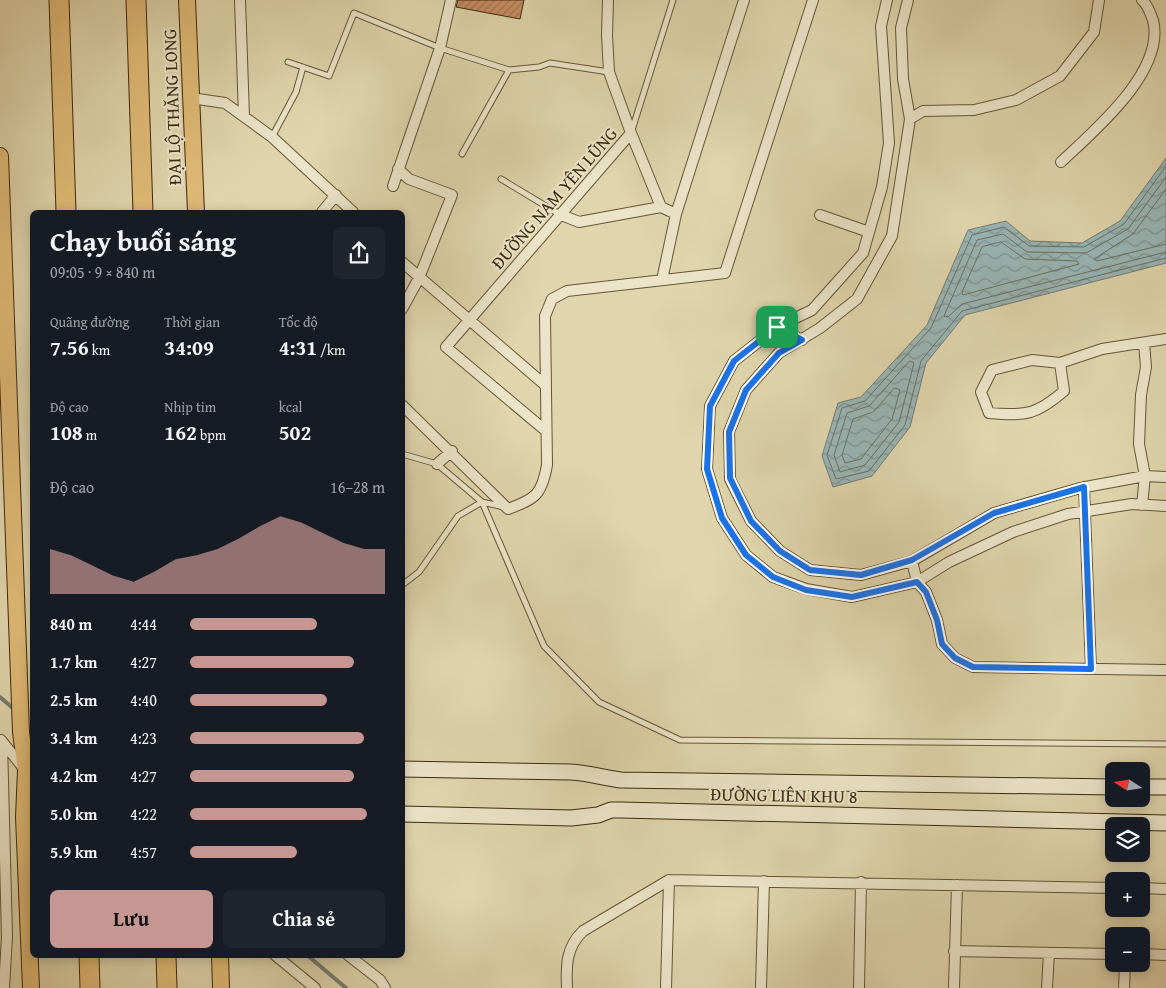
<!DOCTYPE html>
<html lang="vi">
<meta charset="utf-8">
<style>
:root{--surface:#171b24;--page:#20242c;--text:#f1f3f6;--muted:#9ea1a6;--accent:#c59692}
body{margin:0;font-family:"Gentium Book Plus",serif;background:var(--page);color:var(--text);height:100vh;display:flex;flex-direction:column;font-size:19px;white-space:nowrap}
*{box-sizing:border-box;margin:0}
p{font-size:16px;color:var(--muted)}
.icon{flex:none;width:28px;height:28px;fill:none;stroke:currentColor;stroke-width:2;stroke-linecap:round;stroke-linejoin:round}
.map{position:relative;flex:1;overflow:hidden}
.panel{position:absolute;left:30px;top:210px;width:375px;height:748px;display:flex;flex-direction:column;background:var(--surface);border-radius:8px;box-shadow:0 2px 12px #0003}
.panel>*{flex:none}
.needle{width:32px;rotate:282deg}
.buttons{position:absolute;left:1105px;top:762px;display:grid;gap:10px}
.buttons a{display:grid;place-items:center;width:45px;height:45px;border-radius:8px;background:var(--surface);box-shadow:0 2px 12px #0003;font-size:25px}
.pin{position:absolute;display:grid;place-items:center;width:42px;height:42px;color:#fff;margin:-21px;border-radius:10px;box-shadow:0 2px 8px #0006}
.round{display:grid;place-items:center;flex:none;width:52px;height:52px;border-radius:8px;background:var(--page)}
.summary{display:flex;align-items:center;justify-content:space-between;height:85px;padding:0 20px}
h1{font-size:28px;font-weight:600;line-height:38px}
.metrics{display:grid;grid-template-columns:repeat(3,1fr);gap:8px;height:85px;padding:5px 20px}
.metrics div{display:grid;align-content:center}
.metrics b{font-size:21px;font-weight:600}
.metrics small{font-size:14px;font-weight:400}
.metrics p{font-size:14px}
.chart{height:140px;padding:10px 20px}
.chart p{display:flex;justify-content:space-between}
.chart svg{width:100%;height:90px;margin-top:5px;fill:var(--accent);opacity:.7}
.cta{display:flex;gap:10px;margin-top:auto;padding:10px 20px}
.cta a{flex:1;height:58px;border-radius:8px;background:var(--accent);color:#111;font-size:20px;font-weight:600;line-height:58px;text-align:center}
.cta a+a{background:var(--page);color:var(--text)}
ul{padding:0 20px;list-style:none;font-size:16px}
li{display:grid;grid-template-columns:80px 60px 1fr;align-items:center;height:38px}
li i{height:12px;border-radius:6px;background:var(--accent)}
.map>svg:first-child{display:block}
.water{fill:url(#water-waves);stroke:#747e73}
.lines{fill:none;stroke-linecap:round;stroke-linejoin:round}
.shore{stroke:#6a7062;stroke-width:1}
.stream{stroke:#747e73;stroke-width:4}
.building{fill:url(#building-hatch);stroke:#3c2a0e}
.lane-casing{stroke:#655536;stroke-width:7}
.street-casing{stroke:#655536;stroke-width:12}
.secondary-casing{stroke:#3c2a0e;stroke-width:17}
.primary-casing{stroke:#3c2a0e;stroke-width:18}
.highway-casing{stroke:#3c2a0e;stroke-width:21}
.lane{stroke:#ebe4c9;stroke-width:5}
.street{stroke:#ebe4c9;stroke-width:10}
.secondary{stroke:#ebe4c9;stroke-width:15}
.primary{stroke:#e0ba76;stroke-width:16}
.highway{stroke:#e0ba76;stroke-width:19}
.route-casing{stroke:#fff;stroke-width:10}
.route{stroke:#1a73e8;stroke-width:6}
.labels{text-anchor:middle;dominant-baseline:central;stroke-width:4;stroke-linejoin:round;paint-order:stroke}
.street-label{font-size:18px;fill:#3c2a0e;stroke:#ebe4c9}
</style>
<div class="map">
<svg width="1166" height="988" viewBox="0 0 1166 988">
<defs>
<pattern id="water-waves" width="16" height="10" patternUnits="userSpaceOnUse" patternTransform="scale(1.25)"><rect width="16" height="10" fill="#99b6b6"/><path d="M0 5q4-4 8 0t8 0" fill="none" stroke="#7e9492"/></pattern>
<pattern id="building-hatch" width="6" height="6" patternUnits="userSpaceOnUse" patternTransform="scale(1.25)"><rect width="6" height="6" fill="#c98f64"/><path d="M-1 1l2-2M0 6l6-6M5 7l2-2" fill="none" stroke="#a47551"/></pattern>
</defs>
<rect width="100%" height="100%" fill="#e0d5ac"/>
<filter id="stains"><feTurbulence type="fractalNoise" baseFrequency=".004" numOctaves="4"/><feColorMatrix values="0 0 0 0 .2 0 0 0 0 .09 0 0 0 0 .02 0 0 0 .5 -.17"/></filter>
<radialGradient id="worn" r=".72"><stop offset=".6" stop-color="#630" stop-opacity="0"/><stop offset="1" stop-color="#630" stop-opacity=".3"/></radialGradient>
<!-- water -->
<path class="water" d="M 1166,158 L 1166,263 L 965,315 L 926,363 L 910,427 L 872,476 L 833,487 L 822,456 L 838,403 L 861,397 L 927,325 L 968,230 L 1006,221 L 1030,241 L 1082,243 L 1120,221 Z"/>
<g class="lines">
<!-- shore -->
<path class="shore" d="M 1166,166 L 1124,224 L 1084,247 L 1029,246 L 1004,227 L 972,235 L 931,328 L 865,401 L 842,408 L 827,455 L 836,479 L 869,471 L 905,425 L 921,361 L 962,311 L 1166,258
M 1166,177 L 1128,229 L 1086,253 L 1027,252 L 1003,234 L 977,240 L 944,316 L 948,317 L 962,304 L 1166,252
M 1166,189 L 1133,234 L 1094,259 L 1097,261 L 1166,244
M 1001,242 L 1025,259 L 1077,261 L 1079,264 L 963,295 L 962,292 L 982,247 Z
M 910,361 L 914,363 L 899,422 L 865,465 L 840,472 L 834,455 L 847,413 L 869,406 Z
M 895,388 L 900,390 L 892,419 L 861,459 L 845,463 L 842,455 L 853,419 L 873,412 Z"/>
<!-- stream -->
<path class="stream" d="M 0,697 L 15,710
M 307,955 L 346,988"/>
</g>
<!-- building -->
<path class="building" d="M 458,0 L 524,0 L 520,19 L 456,7 Z"/>
<g class="lines">
<!-- lane casing -->
<g class="lane-casing">
<path id="lane" d="M 288,62 L 329,76 L 354,13 L 440,48 L 509,70 L 539,67 L 550,63 L 609,72
M 632,130 L 673,0
M 272,137 L 296,92 L 303,67
M 462,154 L 509,70
M 501,179 L 559,214
M 402,454 L 437,464 L 482,502 L 544,646 L 599,702 L 680,740 L 1166,744
M 402,585 L 419,572 L 458,516 L 482,502 L 504,507"/>
</g>
<!-- street casing -->
<g class="street-casing">
<path id="street" d="M 240,0 L 244,116
M 887,0 L 881,26 L 889,143 L 882,187 L 863,253 L 812,310 L 777,327 L 734,361 L 710,406 L 707,469 L 722,518 L 746,555 L 773,577 L 806,589 L 852,597 L 917,582 L 949,562 L 1013,532 L 1068,514 L 1132,504 L 1166,506
M 908,0 L 901,28 L 903,79 L 910,119 L 892,236 L 857,299 L 820,328 L 779,353 L 746,390 L 729,432 L 730,479 L 751,521 L 780,551 L 810,570 L 861,575 L 912,561 L 994,513 L 1080,488 L 1145,476 L 1166,477
M 191,98 L 225,103 L 272,137 L 353,212
M 910,119 L 923,111 L 974,110 L 1016,100 L 1060,76 L 1094,32 L 1099,0
M 1061,162 C 1094,131 1166,71 1153,20 C 1150,13 1148,5 1142,0
M 398,169 L 409,179 L 452,195 L 419,278 L 402,309
M 393,186 L 440,48 L 451,0
M 661,207 L 676,214 L 744,0
M 322,212 L 336,195
M 559,214 L 579,222 L 661,207 L 631,133
M 820,215 L 869,232
M 402,262 L 545,385
M 662,280 L 676,214
M 777,327 L 802,340
M 1060,363 L 1064,391 C 1036,415 1026,416 989,413 L 981,392 L 992,370 L 1032,360 L 1060,363 L 1102,349 L 1166,339
M 402,405 L 508,509 C 536,499 542,494 547,465 L 545,316 L 552,299 L 567,291 L 725,273 L 813,0
M 546,431 L 446,347 L 631,133 L 609,72 L 607,35 L 608,0
M 437,464 L 452,451
M 1084,487 L 1091,669
M 1142,505 L 1145,476 L 1139,444 L 1141,395 L 1146,367 L 1144,343
M 912,561 L 917,582 L 926,592 L 937,620 L 942,644 L 955,658 L 973,667 L 1166,670
M 1,740 L 25,770
M 2,742 L 7,937 L 4,988
M 1141,888 L 1166,889
M 954,951 L 1114,954
M 1141,954 L 1166,955
M 275,955 L 315,988
M 348,955 L 380,980 L 385,988
M 567,988 C 566,966 566,947 583,931 L 669,880 L 1114,888
M 666,988 L 669,880
M 761,988 L 764,881
M 859,988 L 861,882
M 954,988 L 957,885
M 1047,988 L 1049,953
M 1124,988 L 1125,964"/>
</g>
<!-- secondary casing -->
<g class="secondary-casing">
<path id="secondary" d="M 402,769 L 571,772 C 589,773 604,778 621,780 L 1114,787
M 1141,787 L 1166,787
M 402,814 L 571,818 L 598,815 L 611,810 L 621,810 L 1166,823"/>
</g>
<!-- primary casing -->
<g class="primary-casing">
<path id="primary" d="M 187,0 L 196,212
M 0,156 L 21,732 L 26,770 L 24,817 L 31,988
M 220,955 L 221,988"/>
</g>
<!-- highway casing -->
<g class="highway-casing">
<path id="highway" d="M 59,0 L 66,212
M 136,0 L 143,212
M 89,955 L 90,988
M 166,955 L 167,988"/>
</g>
<!-- lane -->
<use href="#lane" class="lane"/>
<!-- street -->
<use href="#street" class="street"/>
<!-- secondary -->
<use href="#secondary" class="secondary"/>
<!-- primary -->
<use href="#primary" class="primary"/>
<!-- highway -->
<use href="#highway" class="highway"/>
</g>
<g class="lines">
<!-- route casing -->
<g class="route-casing">
<path id="route" d="M 777,327 L 802,340 L 779,353 L 746,390 L 729,432 L 730,478 L 751,521 L 780,551 L 810,570 L 861,575 L 912,560 L 994,513 L 1084,487 L 1091,669 L 973,667 L 955,658 L 942,644 L 937,620 L 926,592 L 917,582 L 852,597 L 806,590 L 773,577 L 746,555 L 722,518 L 707,469 L 710,406 L 734,361 Z"/>
</g>
<!-- route -->
<use href="#route" class="route"/>
</g>
<g class="labels">
<!-- street labels -->
<g class="street-label">
<text transform="translate(172 107) rotate(-92)">ĐẠI LỘ THĂNG LONG</text>
<text transform="translate(554 198) rotate(-49)">ĐƯỜNG NAM YÊN LŨNG</text>
<text transform="translate(784 795) rotate(1)">ĐƯỜNG LIÊN KHU 8</text>
</g>
</g>
<rect width="100%" height="100%" filter="url(#stains)"/>
<rect width="100%" height="100%" fill="url(#worn)"/>
</svg>
<div class="buttons">
<a><svg class="needle" viewBox="-14 -14 28 28"><path d="M0-13l5 13h-10z" fill="#e53935"/><path d="M0 13l5-13h-10z" fill="#9ea1a6"/></svg></a>
<a><svg class="icon" aria-label="layers" viewBox="0 0 24 24"><path d="M12 4l9 5-9 5-9-5zM3 14l9 5 9-5"/></svg></a>
<a>+</a>
<a>−</a>
</div>
<div class="pin" style="left:777px;top:327px;background:#1e9e55"><svg class="icon" aria-label="arrive" viewBox="0 0 24 24"><path d="M6 21V4h12l-3 4 3 4H6"/></svg></div>
<section class="panel">
<div class="summary"><div><h1>Chạy buổi sáng</h1><p>09:05 · 9 × 840 m</p></div><a class="round"><svg class="icon" aria-label="share" viewBox="0 0 24 24"><path d="M12 15V3M7 8l5-5 5 5M5 13v7h14v-7"/></svg></a></div>
<div class="metrics">
<div><p>Quãng đường</p><b>7.56<small> km</small></b></div>
<div><p>Thời gian</p><b>34:09</b></div>
<div><p>Tốc độ</p><b>4:31<small> /km</small></b></div>
</div>
<div class="metrics">
<div><p>Độ cao</p><b>108<small> m</small></b></div>
<div><p>Nhịp tim</p><b>162<small> bpm</small></b></div>
<div><p>kcal</p><b>502</b></div>
</div>
<div class="chart"><p><span>Độ cao</span>16–28 m</p>
<svg viewBox="0 0 160 44" preserveAspectRatio="none"><path d="M0 44V22L10 25L20 30L30 35L40 38L50 33L60 27L70 25L80 22L90 17L100 11L110 6L120 9L130 14L140 19L150 22L160 22V44z"/></svg>
</div>
<ul>
<li><b>840 m</b>4:44<i style="width:65%"></i></li>
<li><b>1.7 km</b>4:27<i style="width:84%"></i></li>
<li><b>2.5 km</b>4:40<i style="width:70%"></i></li>
<li><b>3.4 km</b>4:23<i style="width:89%"></i></li>
<li><b>4.2 km</b>4:27<i style="width:84%"></i></li>
<li><b>5.0 km</b>4:22<i style="width:91%"></i></li>
<li><b>5.9 km</b>4:57<i style="width:55%"></i></li>
</ul>
<div class="cta"><a>Lưu</a><a>Chia sẻ</a></div>
</section>
</div>
